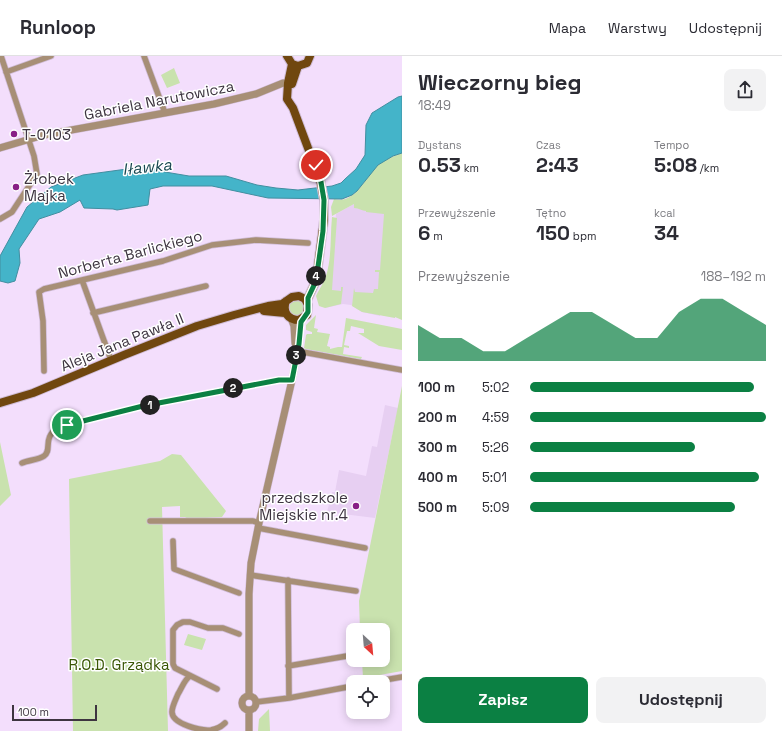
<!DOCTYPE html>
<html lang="pl">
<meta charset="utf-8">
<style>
:root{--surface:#fff;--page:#f2f2f3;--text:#2b2b33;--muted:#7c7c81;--line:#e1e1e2;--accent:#0b8043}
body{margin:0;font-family:"Space Grotesk",sans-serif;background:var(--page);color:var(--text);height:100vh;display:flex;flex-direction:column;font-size:15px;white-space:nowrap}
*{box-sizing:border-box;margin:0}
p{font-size:13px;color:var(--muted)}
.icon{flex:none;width:22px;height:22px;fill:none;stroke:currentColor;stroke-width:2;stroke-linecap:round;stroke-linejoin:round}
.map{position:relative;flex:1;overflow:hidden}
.details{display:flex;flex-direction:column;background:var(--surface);width:380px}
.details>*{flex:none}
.needle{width:26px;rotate:154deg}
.fabs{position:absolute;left:346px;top:567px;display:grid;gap:8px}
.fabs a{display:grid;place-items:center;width:44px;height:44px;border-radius:8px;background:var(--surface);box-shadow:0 2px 10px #0003;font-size:20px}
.scale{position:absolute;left:12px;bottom:10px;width:85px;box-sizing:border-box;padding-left:4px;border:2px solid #3d3440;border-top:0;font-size:11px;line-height:14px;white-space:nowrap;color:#3d3440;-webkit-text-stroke:3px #fff;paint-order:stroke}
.pin{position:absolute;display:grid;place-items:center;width:34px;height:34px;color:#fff;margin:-17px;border:2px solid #fff;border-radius:50%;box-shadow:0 1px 4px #0007}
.km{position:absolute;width:20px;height:20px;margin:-10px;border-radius:50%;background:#222;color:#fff;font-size:11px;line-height:20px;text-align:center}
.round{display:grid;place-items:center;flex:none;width:42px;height:42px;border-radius:8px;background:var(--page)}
.headline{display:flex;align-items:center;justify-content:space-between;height:68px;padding:0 16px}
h1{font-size:22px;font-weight:700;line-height:30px}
.metrics{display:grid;grid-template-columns:repeat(3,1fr);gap:6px;height:68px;padding:4px 16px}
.metrics div{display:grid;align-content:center}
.metrics b{font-size:20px;font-weight:700}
.metrics small{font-size:11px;font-weight:400}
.metrics p{font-size:11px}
.chart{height:112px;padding:8px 16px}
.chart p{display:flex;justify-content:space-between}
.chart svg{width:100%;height:72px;margin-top:4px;fill:var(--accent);opacity:.7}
.primary-button{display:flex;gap:8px;margin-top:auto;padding:8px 16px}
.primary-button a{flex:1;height:46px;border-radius:8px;background:var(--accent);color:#fff;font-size:16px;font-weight:700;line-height:46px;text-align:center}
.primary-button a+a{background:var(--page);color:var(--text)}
ul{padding:0 16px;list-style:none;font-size:13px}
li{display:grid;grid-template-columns:64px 48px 1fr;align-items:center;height:30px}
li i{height:10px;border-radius:5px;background:var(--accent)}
header{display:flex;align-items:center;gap:24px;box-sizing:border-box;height:56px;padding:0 20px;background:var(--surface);border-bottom:1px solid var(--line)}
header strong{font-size:19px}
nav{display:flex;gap:22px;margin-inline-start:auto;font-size:14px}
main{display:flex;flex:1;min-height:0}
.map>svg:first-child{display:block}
.built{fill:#e7cff2}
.green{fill:#c9e2ae}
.water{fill:#44b4c9;stroke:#428ea0}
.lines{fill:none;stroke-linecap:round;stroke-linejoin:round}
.minor-casing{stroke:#cfbcd6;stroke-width:7}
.tertiary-casing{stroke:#cfbcd6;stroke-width:8}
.primary-casing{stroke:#cfbcd6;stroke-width:10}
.minor{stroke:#a78f76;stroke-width:5.5}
.tertiary{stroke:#a78f76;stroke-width:7}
.primary{stroke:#70470f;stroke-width:8}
.route-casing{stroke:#fff;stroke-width:8}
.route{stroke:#0b8043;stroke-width:5}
.poi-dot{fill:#881f86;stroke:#fff;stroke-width:1.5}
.labels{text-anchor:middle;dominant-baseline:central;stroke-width:3;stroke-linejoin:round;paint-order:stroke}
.street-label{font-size:15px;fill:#3d3440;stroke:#fff}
.poi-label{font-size:15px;fill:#3d3440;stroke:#fff;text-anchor:start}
.park-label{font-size:15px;fill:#395604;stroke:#fff}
.water-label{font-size:16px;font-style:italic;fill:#174750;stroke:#fff}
</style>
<header>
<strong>Runloop</strong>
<nav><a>Mapa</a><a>Warstwy</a><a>Udostępnij</a></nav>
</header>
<main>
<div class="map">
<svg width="402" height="675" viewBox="0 0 402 675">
<rect width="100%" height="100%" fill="#f3defc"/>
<!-- built -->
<path class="built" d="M 354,148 L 354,152 L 387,154 L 380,260 L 362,256 L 351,249 L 343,248 L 325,252 L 333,200 L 336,158 Z
M 385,349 L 398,352 L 375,462 L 327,456 L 332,436 L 335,436 L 339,414 L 366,420 L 372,390 L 377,391 Z"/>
<!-- green -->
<path class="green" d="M 174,12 L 180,27 L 167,32 L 161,19 Z
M 402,97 L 402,264 L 395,261 L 395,262 L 362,256 L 352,250 L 354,232 L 355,236 L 373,237 L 374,233 L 378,233 L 379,216 L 375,216 L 375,214 L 380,214 L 384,158 L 366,156 L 366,155 C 362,155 359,152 354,152 L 354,148 L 332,160 L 331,151 L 334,143 C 356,149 366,119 379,108 C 386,103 394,100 402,97 Z
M 332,161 L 337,162 L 332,234 L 341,235 L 341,231 L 343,231 L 341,248 L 325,252 L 319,250 L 316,240 C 319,233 324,227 326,220 C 332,201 330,181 332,161 Z
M288 252a8 8 0 1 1 16 0a8 8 0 1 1-16 0Z
M 316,259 L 314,272 L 318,273 L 317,276 L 330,278 L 327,290 L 330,291 L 330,293 L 338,291 L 342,291 L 346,262 L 402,273 L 402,294 L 379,290 L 358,277 L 364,277 L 364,273 L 351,270 L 350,275 L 347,275 L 344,289 L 349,290 L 349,292 L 344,291 L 343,298 L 362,301 L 361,303 L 306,293 L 304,292 L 306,279 L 307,278 L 312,278 L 312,276 L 306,274 L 306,269 Z
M 402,330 L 402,615 L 363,622 L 362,604 L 383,604 L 383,574 L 360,574 L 359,545 Z
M 0,386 L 11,439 L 0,450 Z
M 172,398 L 181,399 L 226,455 L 222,461 L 188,463 L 185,461 L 180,461 L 180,450 L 162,451 L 168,675 L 73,675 L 69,423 L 160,405 Z
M 188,578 L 206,583 L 202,594 L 184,589 Z
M 269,653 L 270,675 L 258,675 L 259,663 Z"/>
<!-- water -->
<path class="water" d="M 402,40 L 402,97 L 393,100 L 378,109 L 357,135 L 352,139 L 342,143 L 268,142 L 212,130 L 163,130 L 150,133 L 148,149 L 117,154 L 113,153 L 84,152 L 80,144 L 60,156 L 39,163 L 19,193 L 20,207 L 15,225 L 8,227 L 0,225 L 0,200 L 27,151 L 51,131 L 83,119 L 149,110 L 165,116 L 189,120 L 226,120 L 257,129 L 276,132 L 298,134 L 332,130 L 341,127 L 345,123 L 356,113 L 365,99 L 366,69 L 372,57 L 398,41 Z"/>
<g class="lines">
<!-- minor casing -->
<g class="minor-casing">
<path id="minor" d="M 144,0 L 165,57
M 6,16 L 51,0
M 0,163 L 12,156 L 37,118 L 34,100 L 1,0
M 82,224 L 111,304
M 93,257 L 206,230
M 297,295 L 402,314
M 44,315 L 43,265 L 39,236 L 44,233 L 163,205 L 212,189 L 256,184 L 308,187
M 22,407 C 29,404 38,404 44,400 C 53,394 41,382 59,371 L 143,350 L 279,324 L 292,324
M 150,465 L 253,465 L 259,467
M 258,472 L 365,492
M 173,485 L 174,513 L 239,537
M 250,519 L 356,535
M 288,524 L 289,642
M 288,610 L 353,599
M 190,620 C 184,624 182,632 178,638 C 176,643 172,650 172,656 C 172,668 201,675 211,674 C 217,673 221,671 225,667
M 373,626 L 402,621
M 217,633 L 175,612 L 173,608 L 173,574 L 177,569 L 183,566 L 190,566 L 208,572 L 223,572 L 239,578
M 256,646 L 289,642 L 353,630"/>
</g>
<!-- tertiary casing -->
<g class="tertiary-casing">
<path id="tertiary" d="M 0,92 L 44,79 L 214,48 L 256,38 L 283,27 L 292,28
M 291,262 L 294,270 L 295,287
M 249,639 L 249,538 L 251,507 L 259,467 L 292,324 L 299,288 L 300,270 L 302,263
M242 647a7 7 0 1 1 14 0a7 7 0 1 1-14 0Z
M 249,675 L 249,654"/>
</g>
<!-- primary casing -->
<g class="primary-casing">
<path id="primary" d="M 287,0 L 292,8 L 298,10 L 307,7 L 310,0
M 292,8 L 288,27 L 287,43 L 293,52 L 308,92 L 319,118 L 324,144 L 324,164 L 316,225 L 308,242 L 307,246
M 292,28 L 298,10
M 264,255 L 285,257
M 0,347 L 33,337 L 124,299 L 197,270 L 234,259 L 268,250 L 282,248 L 292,241 L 299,240 L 305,243 L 308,249 L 307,259 L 299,264 C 288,264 282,256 286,245"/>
</g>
<!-- minor -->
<use href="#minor" class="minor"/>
<!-- tertiary -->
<use href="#tertiary" class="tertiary"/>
<!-- primary -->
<use href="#primary" class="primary"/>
</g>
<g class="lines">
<!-- route casing -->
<g class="route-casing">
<path id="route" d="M 67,369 L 143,350 L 279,324 L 292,324 L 299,288 L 301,266 L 308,256 L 308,242 L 316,225 L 323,175 L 324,144 L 321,126 L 316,109"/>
</g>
<!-- route -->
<use href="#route" class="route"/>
</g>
<!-- markers -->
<g class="poi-dot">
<circle cx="14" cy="78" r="4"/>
<circle cx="16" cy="131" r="4"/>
<circle cx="356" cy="450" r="4"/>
</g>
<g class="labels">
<!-- street labels -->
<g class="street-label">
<text transform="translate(159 44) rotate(-11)">Gabriela Narutowicza</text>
<text transform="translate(130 198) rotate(-15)">Norberta Barlickiego</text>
<text transform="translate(122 286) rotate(-22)">Aleja Jana Pawła II</text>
</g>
<!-- poi labels -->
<g class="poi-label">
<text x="22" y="78">T-0103</text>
<text x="24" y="122">Żłobek<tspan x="24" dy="17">Majka</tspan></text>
<text x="348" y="441" text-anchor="end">przedszkole<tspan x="348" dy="17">Miejskie nr.4</tspan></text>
</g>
<!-- park labels -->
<g class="park-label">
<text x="119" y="608">R.O.D. Grządka</text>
</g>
<!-- water labels -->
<g class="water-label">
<text transform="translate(147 111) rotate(-6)">Iławka</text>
</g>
</g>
</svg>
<div class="fabs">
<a><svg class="needle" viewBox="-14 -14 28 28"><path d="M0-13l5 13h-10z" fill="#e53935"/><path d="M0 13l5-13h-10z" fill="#7c7c81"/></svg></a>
<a><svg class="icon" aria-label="locate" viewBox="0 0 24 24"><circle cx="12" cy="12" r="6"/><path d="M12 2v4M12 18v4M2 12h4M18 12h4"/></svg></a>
</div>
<div class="scale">100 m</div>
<div class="pin" style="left:67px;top:369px;background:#1e9e55"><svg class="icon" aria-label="arrive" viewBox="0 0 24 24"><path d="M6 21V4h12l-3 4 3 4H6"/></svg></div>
<div class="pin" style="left:316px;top:109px;background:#d93025"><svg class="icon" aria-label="check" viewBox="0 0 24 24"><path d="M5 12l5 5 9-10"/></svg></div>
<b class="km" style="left:150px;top:349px">1</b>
<b class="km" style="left:233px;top:332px">2</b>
<b class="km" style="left:296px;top:299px">3</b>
<b class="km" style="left:316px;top:220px">4</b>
</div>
<section class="details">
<div class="headline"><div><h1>Wieczorny bieg</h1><p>18:49</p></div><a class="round"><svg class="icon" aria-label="share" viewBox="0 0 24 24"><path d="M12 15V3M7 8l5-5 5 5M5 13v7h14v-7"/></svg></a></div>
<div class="metrics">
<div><p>Dystans</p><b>0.53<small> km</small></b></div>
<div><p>Czas</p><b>2:43</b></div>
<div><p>Tempo</p><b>5:08<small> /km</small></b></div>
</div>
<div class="metrics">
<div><p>Przewyższenie</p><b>6<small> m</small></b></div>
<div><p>Tętno</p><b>150<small> bpm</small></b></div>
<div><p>kcal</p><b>34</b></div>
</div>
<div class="chart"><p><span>Przewyższenie</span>188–192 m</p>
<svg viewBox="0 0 160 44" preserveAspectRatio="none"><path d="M0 44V22L10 30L20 30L30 38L40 38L50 30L60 22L70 14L80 14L90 22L100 30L110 30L120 14L130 6L140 6L150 14L160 22V44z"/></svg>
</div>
<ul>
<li><b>100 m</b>5:02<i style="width:95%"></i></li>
<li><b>200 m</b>4:59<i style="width:100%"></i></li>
<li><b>300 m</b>5:26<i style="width:70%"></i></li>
<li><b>400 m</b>5:01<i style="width:97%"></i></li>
<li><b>500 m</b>5:09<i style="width:87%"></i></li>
</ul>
<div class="primary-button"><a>Zapisz</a><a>Udostępnij</a></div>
</section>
</main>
